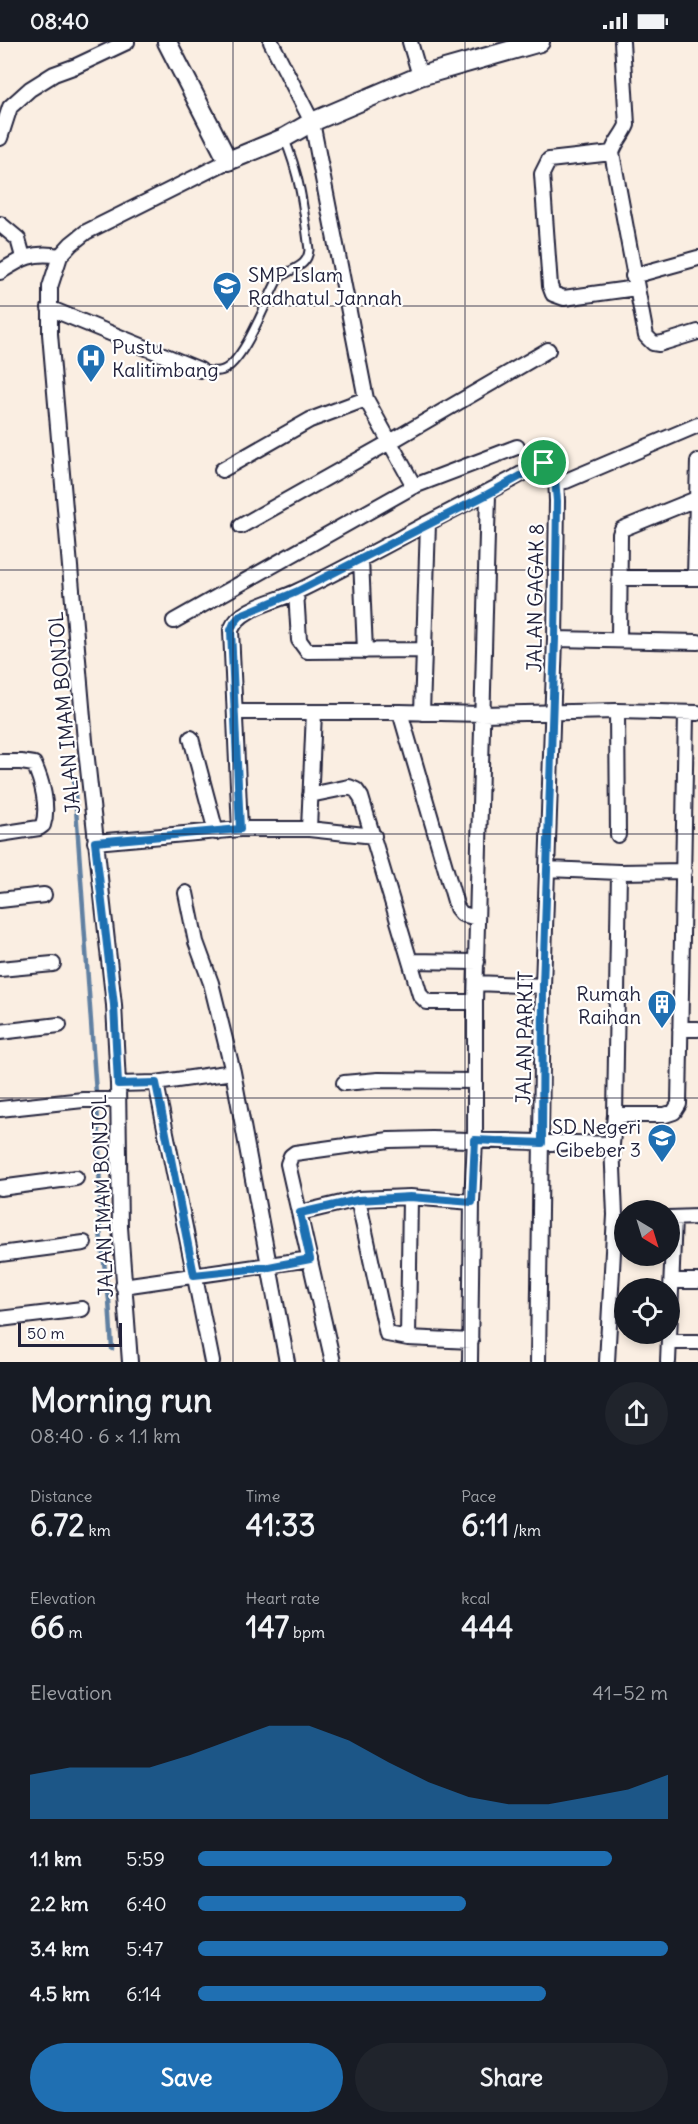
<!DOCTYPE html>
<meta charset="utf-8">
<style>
:root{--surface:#171b24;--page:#20242c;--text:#f1f3f6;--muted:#9ea1a6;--accent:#1f6fb2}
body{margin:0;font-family:Delius,sans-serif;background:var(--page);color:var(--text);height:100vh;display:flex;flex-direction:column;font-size:22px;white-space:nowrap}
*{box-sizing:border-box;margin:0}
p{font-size:20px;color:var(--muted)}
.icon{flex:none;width:33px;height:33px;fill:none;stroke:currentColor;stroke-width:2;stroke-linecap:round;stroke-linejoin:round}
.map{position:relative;height:1320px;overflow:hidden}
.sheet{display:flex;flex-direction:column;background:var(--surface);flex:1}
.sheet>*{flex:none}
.needle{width:39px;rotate:142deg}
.tools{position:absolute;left:614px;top:1158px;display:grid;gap:12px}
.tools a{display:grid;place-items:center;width:66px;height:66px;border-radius:50%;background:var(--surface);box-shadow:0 3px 9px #0003;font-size:30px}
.scale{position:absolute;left:18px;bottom:15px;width:104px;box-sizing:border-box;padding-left:6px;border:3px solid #22223b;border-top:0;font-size:16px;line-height:21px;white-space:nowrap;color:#22223b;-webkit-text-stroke:4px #fff;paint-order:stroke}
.pin{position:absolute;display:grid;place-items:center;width:51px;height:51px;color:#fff;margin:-26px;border:3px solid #fff;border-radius:50%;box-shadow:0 2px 6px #0007}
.round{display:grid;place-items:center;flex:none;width:63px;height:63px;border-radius:32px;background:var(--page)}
.summary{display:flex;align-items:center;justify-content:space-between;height:102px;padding:0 30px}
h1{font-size:33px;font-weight:700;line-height:45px}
.figures{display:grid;grid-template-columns:repeat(3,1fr);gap:9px;height:102px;padding:6px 30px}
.figures div{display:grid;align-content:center}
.figures b{font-size:30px;font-weight:700}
.figures small{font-size:16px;font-weight:400}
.figures p{font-size:16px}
.chart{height:168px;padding:12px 30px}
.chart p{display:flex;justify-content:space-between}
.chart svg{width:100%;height:108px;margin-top:6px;fill:var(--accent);opacity:.7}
.button{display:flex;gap:12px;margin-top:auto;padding:12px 30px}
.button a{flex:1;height:69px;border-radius:36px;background:var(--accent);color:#fff;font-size:24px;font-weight:700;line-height:69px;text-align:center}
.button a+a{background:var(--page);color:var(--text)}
ul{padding:0 30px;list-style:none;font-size:20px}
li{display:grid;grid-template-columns:96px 72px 1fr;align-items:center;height:45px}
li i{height:15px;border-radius:8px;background:var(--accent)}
.status{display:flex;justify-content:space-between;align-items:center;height:42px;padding:0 30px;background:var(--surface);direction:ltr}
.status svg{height:16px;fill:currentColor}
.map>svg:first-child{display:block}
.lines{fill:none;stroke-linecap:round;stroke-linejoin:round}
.stream{stroke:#6180a2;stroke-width:4.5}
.lane-casing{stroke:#22223b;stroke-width:11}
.street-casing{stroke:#22223b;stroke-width:18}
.secondary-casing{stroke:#22223b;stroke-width:22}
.lane{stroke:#fff;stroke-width:7}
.street{stroke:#fff;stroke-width:14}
.secondary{stroke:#fff;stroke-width:18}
.route-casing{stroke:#fff;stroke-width:12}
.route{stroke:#1f6fb2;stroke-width:8}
.grid{fill:none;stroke:#22223b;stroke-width:1.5;stroke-opacity:0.55}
.labels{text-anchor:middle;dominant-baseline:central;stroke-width:4.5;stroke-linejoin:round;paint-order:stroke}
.poi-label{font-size:20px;fill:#22223b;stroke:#fff;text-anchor:start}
.street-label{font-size:20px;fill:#22223b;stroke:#fff}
</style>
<div class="status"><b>08:40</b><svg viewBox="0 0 49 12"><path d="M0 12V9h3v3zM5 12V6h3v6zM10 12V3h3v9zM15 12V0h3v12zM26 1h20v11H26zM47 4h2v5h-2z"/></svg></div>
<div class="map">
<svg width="698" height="1320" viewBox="0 0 698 1320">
<rect width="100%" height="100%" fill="#faeee2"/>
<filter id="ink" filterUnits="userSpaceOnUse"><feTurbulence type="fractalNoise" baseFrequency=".0167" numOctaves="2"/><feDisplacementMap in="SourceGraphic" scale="12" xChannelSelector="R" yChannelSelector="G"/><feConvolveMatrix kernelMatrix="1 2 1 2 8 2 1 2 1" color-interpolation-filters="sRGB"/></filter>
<g filter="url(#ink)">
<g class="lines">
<!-- stream -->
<path class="stream" d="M 74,738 L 99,1094 L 100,1190 L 109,1258 L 112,1307"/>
<!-- lane casing -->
<g class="lane-casing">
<path id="lane" d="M 200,328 C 207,328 217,331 223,328 C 244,320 266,259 277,239 C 288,225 307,228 309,208 C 304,169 300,132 284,96"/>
</g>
<!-- street casing -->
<g class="street-casing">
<path id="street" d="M 271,0 L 312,80 L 366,357 L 414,444
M 410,0 L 420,34
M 622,0 L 627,83 C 623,93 615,100 612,111 L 646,294 L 653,301 L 659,302 L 698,290
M 0,96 L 10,65 L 30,47 L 54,32 L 76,24 L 127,0
M 612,111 L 549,118 L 542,132 L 550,244 L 553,252 L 564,256 L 636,246
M 0,182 L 18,197 L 23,215
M 0,230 C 22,216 33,209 60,214
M 633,234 L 698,216
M 49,266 L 200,328
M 222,428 L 310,378 L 366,357
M 556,441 L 566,439 L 698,383
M 241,484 L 390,400 L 548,308
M 361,517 L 365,609
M 695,535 L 698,419
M 621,536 L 698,536
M 296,550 L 299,598 L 307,609 L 424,608
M 174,579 L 414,444 L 517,405
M 555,597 L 698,600
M 619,598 L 620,492 L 622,487 L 696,457
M 617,669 L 618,793
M 236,670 L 400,670 L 482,672 L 617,669 L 698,671
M 400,670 L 457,866 L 462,872 L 477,876
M 422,671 L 428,481
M 191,696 L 216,790
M 0,720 L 21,720 L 34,722 C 42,739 49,765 43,783 L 39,786 L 0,792
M 310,753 L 349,745 L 356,748 L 361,755 L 420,953 L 427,960 L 475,960
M 240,787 L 231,588 C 240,565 275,560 296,550 C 340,529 383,505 426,482 C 464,462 502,443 540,422 L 548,421 L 552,423 L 556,433 L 557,459 L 555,597 L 543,944 L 538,1320
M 309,787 L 314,670
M 95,800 L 240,787 L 309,787 L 374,794
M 548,827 L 619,830 L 684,829
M 186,851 L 196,900 L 211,941 L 233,1030
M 0,858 L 44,853
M 410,919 L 477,920
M 0,927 L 53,922
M 476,941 L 543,944
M 680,987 L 698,987
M 0,990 L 59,983
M 156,1041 L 212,1320
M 344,1041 L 378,1038 L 474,1039
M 118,1042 L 156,1041 L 233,1030 L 287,1320
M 0,1067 L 83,1058 L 118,1058
M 615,1073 L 665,1073 L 674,1070 L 679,1062 L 686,671
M 0,1146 L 76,1136
M 358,1157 L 387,1292 L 408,1296 L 471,1299
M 300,1171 L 358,1157 L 410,1155 L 472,1160
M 669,1176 L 698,1175
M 0,1212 L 84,1201
M 673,1239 L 698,1239
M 123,1244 L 310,1217
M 0,1277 L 82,1267
M 408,1296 L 410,1155
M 669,1300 L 698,1300
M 130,1320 L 120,1185 L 118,1042 L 114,963 L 85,699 L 50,292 L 50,245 L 60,214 L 71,202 L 86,190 L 228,119
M 333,1320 L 288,1122 L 291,1114 L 295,1111 L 389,1098 L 432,1097 L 612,1102
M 470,1320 L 472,1160 L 475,1098 L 475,960 L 488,452
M 607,1320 L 615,1173 L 612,1102 L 615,1073 L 619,830
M 668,1320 L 674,1176"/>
</g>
<!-- secondary casing -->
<g class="secondary-casing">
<path id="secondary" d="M 167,0 L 228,119 L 284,96 L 312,80 L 420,34 L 540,0"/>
</g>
<!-- lane -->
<use href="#lane" class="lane"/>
<!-- street -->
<use href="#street" class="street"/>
<!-- secondary -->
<use href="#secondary" class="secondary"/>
</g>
</g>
<g class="lines" filter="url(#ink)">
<!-- route casing -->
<g class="route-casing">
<path id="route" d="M 544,421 L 552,423 L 554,426 L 557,459 L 555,597 L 543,944 L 542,1101 L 475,1098 L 472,1160 L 410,1155 L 358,1158 L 300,1171 L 310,1217 L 269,1225 L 194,1233 L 156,1041 L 118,1042 L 114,963 L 95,800 L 240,787 L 231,588 L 234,581 L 241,573 L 296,550 L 488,452 Z"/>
</g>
<!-- route -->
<use href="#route" class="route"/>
</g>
<!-- grid -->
<path class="grid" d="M 233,0 L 233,1320M 465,0 L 465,1320M 0,264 L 698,264M 0,528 L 698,528M 0,792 L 698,792M 0,1056 L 698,1056"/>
<!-- icons -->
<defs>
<g id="school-pin" transform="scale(1.5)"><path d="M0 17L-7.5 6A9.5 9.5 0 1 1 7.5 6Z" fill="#1f6fb2" stroke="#fff"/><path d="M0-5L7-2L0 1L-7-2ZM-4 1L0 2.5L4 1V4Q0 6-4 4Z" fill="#fff"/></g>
<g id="hospital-pin" transform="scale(1.5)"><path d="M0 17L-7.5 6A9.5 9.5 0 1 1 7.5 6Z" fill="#1f6fb2" stroke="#fff"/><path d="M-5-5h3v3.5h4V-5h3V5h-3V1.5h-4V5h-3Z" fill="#fff"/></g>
<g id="building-pin" transform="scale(1.5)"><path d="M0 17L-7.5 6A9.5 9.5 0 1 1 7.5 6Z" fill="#1f6fb2" stroke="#fff"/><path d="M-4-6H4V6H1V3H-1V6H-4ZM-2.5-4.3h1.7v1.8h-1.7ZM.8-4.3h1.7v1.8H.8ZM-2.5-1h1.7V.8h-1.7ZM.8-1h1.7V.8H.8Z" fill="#fff"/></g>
</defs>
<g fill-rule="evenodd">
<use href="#school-pin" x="227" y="244"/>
<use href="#hospital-pin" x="91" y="316"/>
<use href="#building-pin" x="662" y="962"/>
<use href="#school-pin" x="662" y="1096"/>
</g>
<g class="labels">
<!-- poi labels -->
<g class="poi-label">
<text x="248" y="232">SMP Islam<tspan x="248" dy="23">Radhatul Jannah</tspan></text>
<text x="112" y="304">Pustu<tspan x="112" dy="23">Kalitimbang</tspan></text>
<text x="641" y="951" text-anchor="end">Rumah<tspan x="641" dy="23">Raihan</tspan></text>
<text x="641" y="1084" text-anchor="end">SD Negeri<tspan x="641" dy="23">Cibeber 3</tspan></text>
</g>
<!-- street labels -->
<g class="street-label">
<text transform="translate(535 556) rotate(-89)">JALAN GAGAK 8</text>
<text transform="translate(64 671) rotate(-95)">JALAN IMAM BONJOL</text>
<text transform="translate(524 996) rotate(-89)">JALAN PARKIT</text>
<text transform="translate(102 1154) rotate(-92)">JALAN IMAM BONJOL</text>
</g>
</g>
</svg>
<div class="tools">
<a><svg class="needle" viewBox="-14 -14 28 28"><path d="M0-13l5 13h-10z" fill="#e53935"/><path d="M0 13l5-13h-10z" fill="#9ea1a6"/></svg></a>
<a><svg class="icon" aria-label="locate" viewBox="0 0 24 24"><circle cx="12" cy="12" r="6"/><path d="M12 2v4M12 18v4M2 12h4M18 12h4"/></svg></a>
</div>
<div class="scale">50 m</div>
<div class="pin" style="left:544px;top:421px;background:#1e9e55"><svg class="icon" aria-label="arrive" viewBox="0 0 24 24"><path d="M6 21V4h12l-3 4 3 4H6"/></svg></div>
</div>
<section class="sheet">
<div class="summary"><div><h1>Morning run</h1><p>08:40 · 6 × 1.1 km</p></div><a class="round"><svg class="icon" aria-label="share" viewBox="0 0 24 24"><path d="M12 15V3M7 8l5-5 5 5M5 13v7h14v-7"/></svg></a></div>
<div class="figures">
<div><p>Distance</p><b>6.72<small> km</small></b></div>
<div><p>Time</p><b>41:33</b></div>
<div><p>Pace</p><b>6:11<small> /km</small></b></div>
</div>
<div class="figures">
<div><p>Elevation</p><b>66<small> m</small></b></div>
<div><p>Heart rate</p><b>147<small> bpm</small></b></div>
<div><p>kcal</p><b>444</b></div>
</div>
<div class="chart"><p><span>Elevation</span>41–52 m</p>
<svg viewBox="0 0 160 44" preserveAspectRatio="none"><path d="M0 44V26L10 23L20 23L30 23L40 18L50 12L60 6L70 6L80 12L90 21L100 29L110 35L120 38L130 38L140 35L150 32L160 26V44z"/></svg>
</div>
<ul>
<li><b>1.1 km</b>5:59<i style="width:88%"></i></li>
<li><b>2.2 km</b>6:40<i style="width:57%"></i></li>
<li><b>3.4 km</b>5:47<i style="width:100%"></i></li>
<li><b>4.5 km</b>6:14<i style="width:74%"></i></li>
</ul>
<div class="button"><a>Save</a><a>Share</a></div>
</section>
